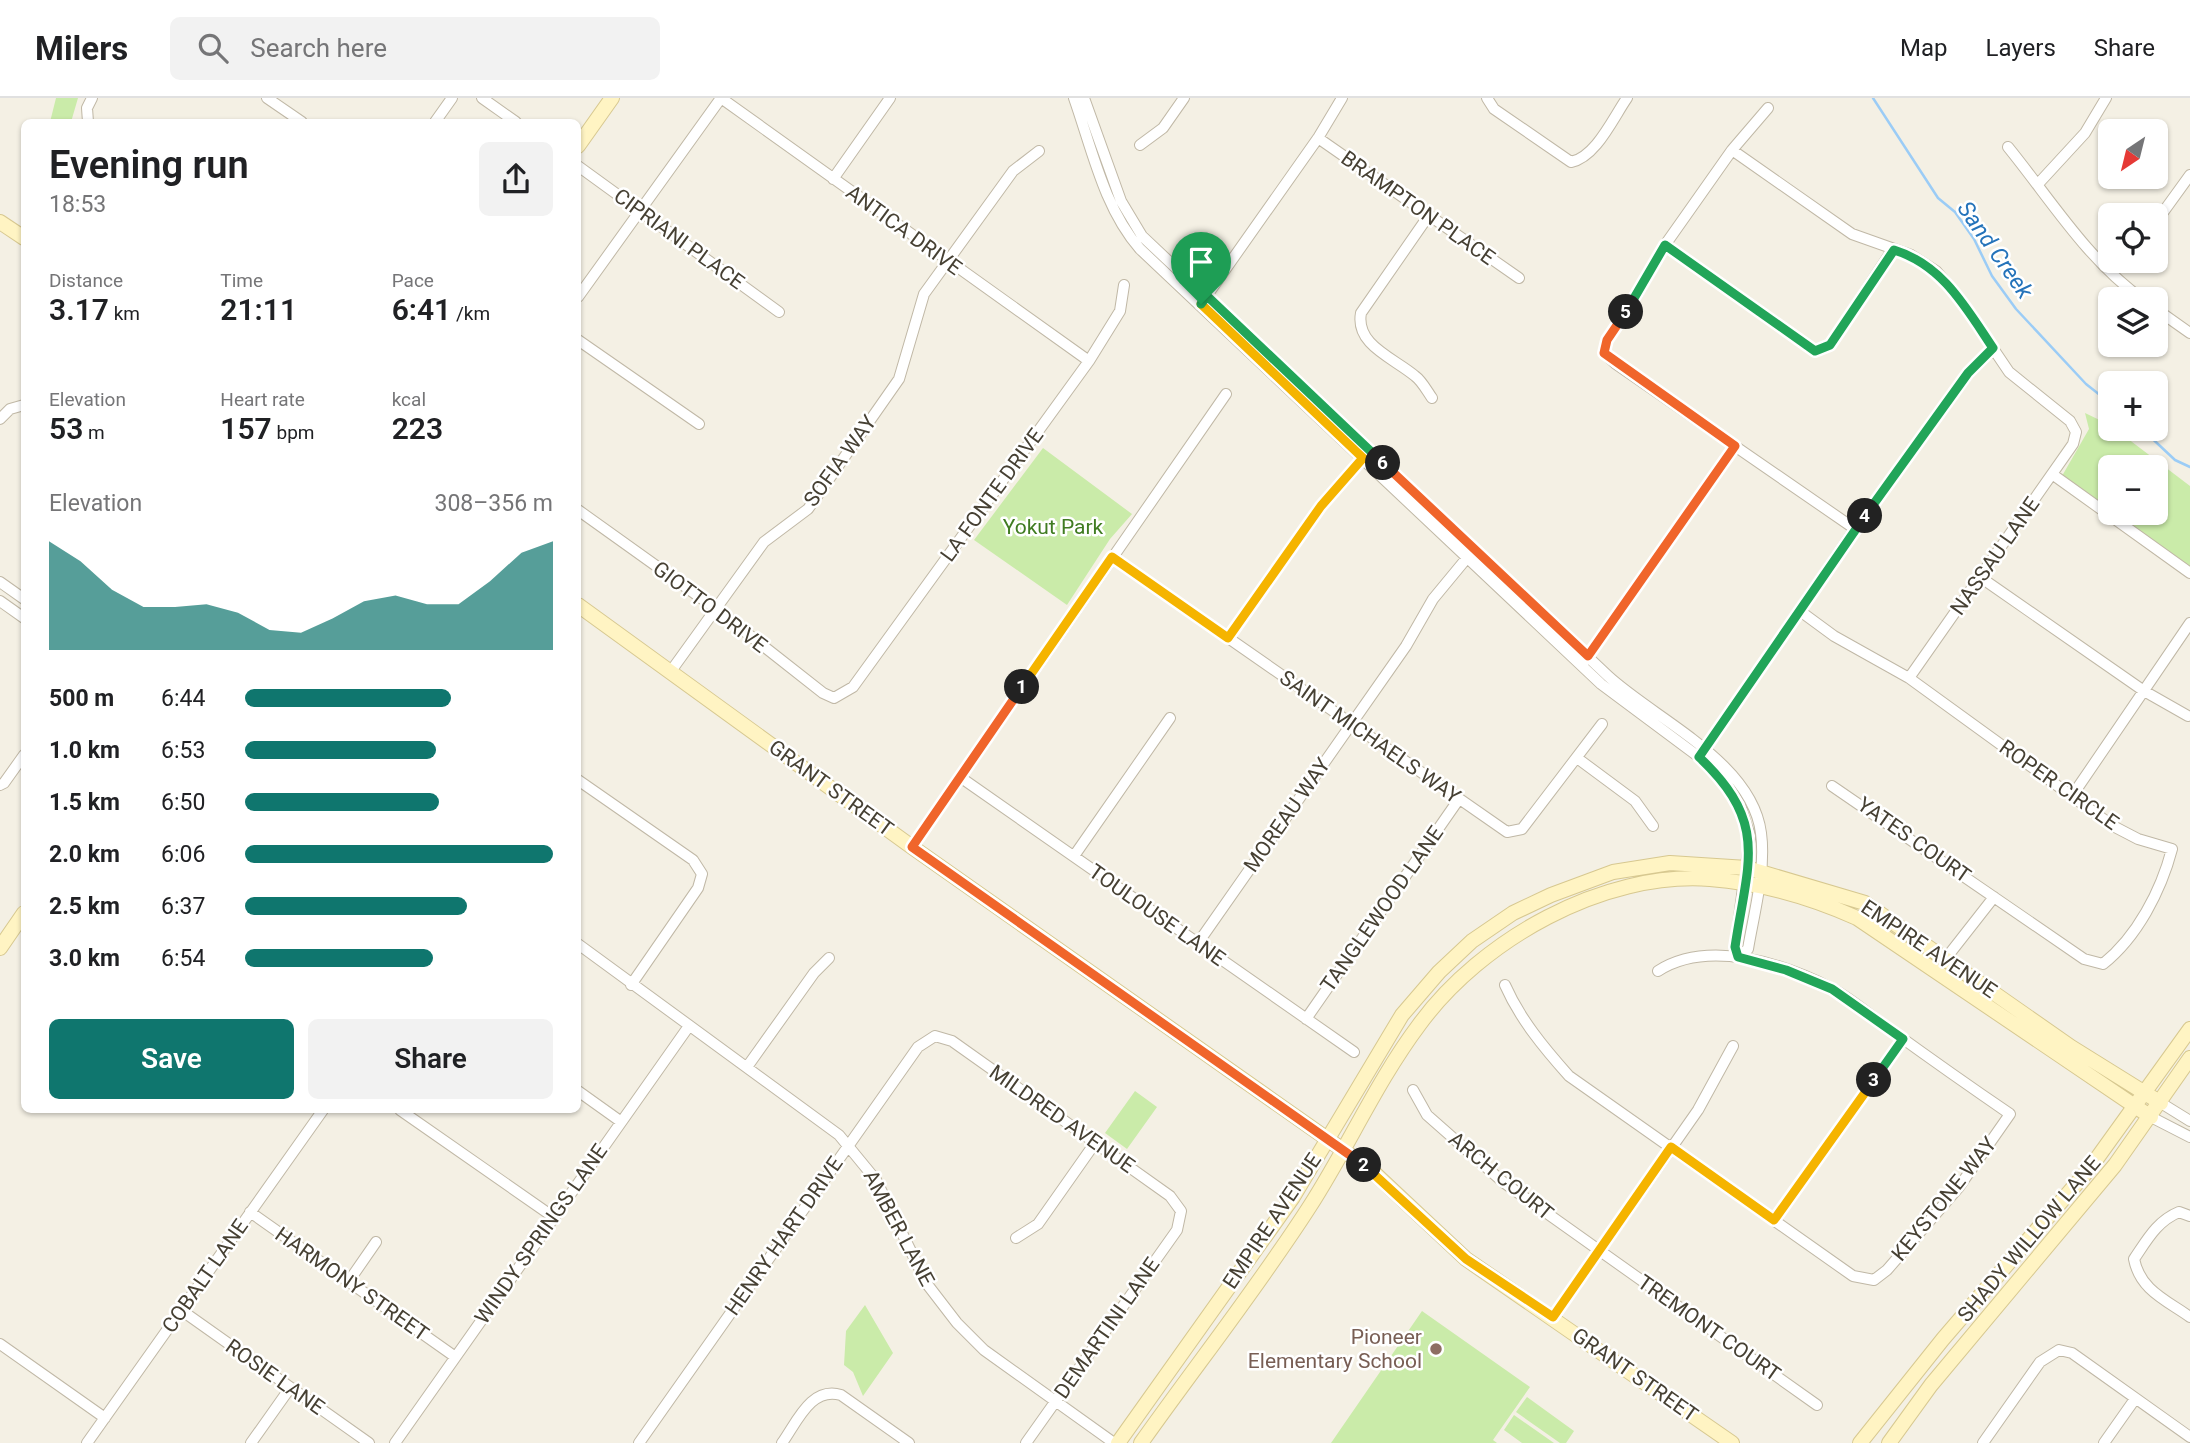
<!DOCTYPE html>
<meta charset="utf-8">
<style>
:root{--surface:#fff;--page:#f2f2f2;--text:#202124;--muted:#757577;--line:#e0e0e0;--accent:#0f766e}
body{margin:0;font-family:Roboto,sans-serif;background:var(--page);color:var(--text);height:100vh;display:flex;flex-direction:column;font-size:26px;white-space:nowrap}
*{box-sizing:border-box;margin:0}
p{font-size:23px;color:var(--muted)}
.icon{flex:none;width:38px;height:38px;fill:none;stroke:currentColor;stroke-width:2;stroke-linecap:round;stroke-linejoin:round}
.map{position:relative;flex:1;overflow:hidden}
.sheet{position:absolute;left:21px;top:21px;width:560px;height:994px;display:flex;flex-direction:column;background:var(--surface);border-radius:10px;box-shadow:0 2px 5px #0004}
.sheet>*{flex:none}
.needle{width:46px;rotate:215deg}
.controls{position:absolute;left:2098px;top:21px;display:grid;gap:14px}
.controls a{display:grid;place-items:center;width:70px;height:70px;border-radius:10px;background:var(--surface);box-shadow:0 2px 5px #0004;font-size:35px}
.pin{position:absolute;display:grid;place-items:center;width:60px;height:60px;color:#fff;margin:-72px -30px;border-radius:50% 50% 50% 0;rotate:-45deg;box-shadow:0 0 7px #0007}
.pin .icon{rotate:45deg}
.km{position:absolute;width:35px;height:35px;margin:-18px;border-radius:50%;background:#222;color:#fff;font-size:19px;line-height:35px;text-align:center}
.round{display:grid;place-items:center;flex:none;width:74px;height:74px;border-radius:10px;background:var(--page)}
.summary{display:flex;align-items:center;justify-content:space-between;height:119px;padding:0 28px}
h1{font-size:38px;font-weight:600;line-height:52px}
.metrics{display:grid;grid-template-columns:repeat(3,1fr);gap:10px;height:119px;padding:7px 28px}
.metrics div{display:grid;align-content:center}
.metrics b{font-size:30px;font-weight:600}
.metrics small{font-size:19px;font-weight:400}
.metrics p{font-size:19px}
.chart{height:196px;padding:14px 28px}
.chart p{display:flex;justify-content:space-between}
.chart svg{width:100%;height:126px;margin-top:7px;fill:var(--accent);opacity:.7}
.action{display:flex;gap:14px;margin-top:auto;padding:14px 28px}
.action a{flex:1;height:80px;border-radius:10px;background:var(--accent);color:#fff;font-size:28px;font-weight:600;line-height:80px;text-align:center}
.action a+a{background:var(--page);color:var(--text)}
ul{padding:0 28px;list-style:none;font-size:23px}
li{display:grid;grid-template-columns:112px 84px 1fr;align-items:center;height:52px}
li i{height:18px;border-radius:9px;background:var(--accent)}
header{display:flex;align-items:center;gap:42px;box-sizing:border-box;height:98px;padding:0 35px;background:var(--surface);border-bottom:2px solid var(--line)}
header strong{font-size:33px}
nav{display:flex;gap:38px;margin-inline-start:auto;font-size:24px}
.search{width:490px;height:63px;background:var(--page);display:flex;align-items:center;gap:18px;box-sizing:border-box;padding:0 24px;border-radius:10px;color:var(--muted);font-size:26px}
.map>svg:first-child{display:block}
.green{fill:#caeba9}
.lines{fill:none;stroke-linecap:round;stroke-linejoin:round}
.stream{stroke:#9bccf6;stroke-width:2.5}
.street-casing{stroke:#c0b8a6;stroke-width:12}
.secondary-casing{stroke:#d7c890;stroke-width:16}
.street{stroke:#fff;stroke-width:10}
.secondary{stroke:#fff4c3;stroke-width:14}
.split-1-casing{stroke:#fff;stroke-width:14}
.split-2-casing{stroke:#fff;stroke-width:14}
.split-3-casing{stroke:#fff;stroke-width:14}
.split-4-casing{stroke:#fff;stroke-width:14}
.split-5-casing{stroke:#fff;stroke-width:14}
.split-6-casing{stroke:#fff;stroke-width:14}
.split-7-casing{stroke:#fff;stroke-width:14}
.split-1{stroke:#f5b400;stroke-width:9}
.split-2{stroke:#f0652b;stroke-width:9}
.split-3{stroke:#f5b400;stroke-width:9}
.split-4{stroke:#22a559;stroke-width:9}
.split-5{stroke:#22a559;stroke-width:9}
.split-6{stroke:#f0652b;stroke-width:9}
.split-7{stroke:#22a559;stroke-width:9}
.education-dot{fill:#8d6e63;stroke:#fff;stroke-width:2.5}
.labels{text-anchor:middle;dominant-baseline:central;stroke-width:5;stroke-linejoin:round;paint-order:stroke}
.street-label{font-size:21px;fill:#464033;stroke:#fff}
.park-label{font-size:21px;fill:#407c22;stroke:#fff}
.education-label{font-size:21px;fill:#785e54;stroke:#fff;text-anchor:end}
.water-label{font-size:23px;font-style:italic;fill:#2473ba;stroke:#fff}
</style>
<header>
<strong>Milers</strong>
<div class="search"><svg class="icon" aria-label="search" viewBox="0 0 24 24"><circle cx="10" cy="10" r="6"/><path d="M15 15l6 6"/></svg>Search here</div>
<nav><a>Map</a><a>Layers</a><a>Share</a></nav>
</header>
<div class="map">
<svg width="2190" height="1345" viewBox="0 0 2190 1345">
<rect width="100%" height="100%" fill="#f4f0e4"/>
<!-- green -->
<path class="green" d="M 56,0 L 78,0 L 71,24 L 50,24 Z
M 2085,315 L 2110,327 L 2110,331 L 2115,331 L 2190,388 L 2190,473 L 2111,415 L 2156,415 L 2156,369 L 2110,369 L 2110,414 L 2062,378 L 2089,331 Z
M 1043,350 L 1132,416 L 1110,441 L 1067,507 L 974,442 Z
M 1135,993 L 1157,1009 L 1127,1051 L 1105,1035 Z
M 865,1207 L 893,1255 L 863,1298 L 853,1274 L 844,1267 L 846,1233 Z
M 1422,1213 L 1530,1289 L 1493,1342 L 1497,1345 L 1331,1345 Z
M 1527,1299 L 1574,1333 L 1566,1345 L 1560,1345 L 1516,1314 Z
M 1514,1317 L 1554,1345 L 1522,1345 L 1504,1332 Z"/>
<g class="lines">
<!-- stream -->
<path class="stream" d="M 1873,0 L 1938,100 L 1955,114 L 1974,141 L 1992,178 L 2016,211 L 2086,286 L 2110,305
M 2142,331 L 2175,362 L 2190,369"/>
<!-- street casing -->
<g class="street-casing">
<path id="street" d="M 267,0 L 302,24
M 482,0 L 516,24
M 1074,0 C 1092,51 1104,110 1140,151 L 1601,586 L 1699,659 L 1725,683 L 1740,707 L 1750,738 L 1735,849 L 1738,859 L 1748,851 C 1754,815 1766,772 1761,735 C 1752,664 1656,622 1608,578 L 1142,138 L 1121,103 L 1084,0
M 1487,0 L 1494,11 L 1571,64 C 1596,59 1613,20 1627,0
M 1768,10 L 1732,52 L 1665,147 L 1815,253 L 1830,247 L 1893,151
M 88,24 L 87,10 L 92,0
M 435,24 L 452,0
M 1318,40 L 1519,180
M 1140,47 L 1163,30 L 1184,0
M 2008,49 C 2051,102 2086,160 2142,201
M 1732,52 L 1852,136 L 1911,157 L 1936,173 L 1959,200 L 2009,274 L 2070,323 L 2076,334 L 2073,346 L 1909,580
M 578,68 L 779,214
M 833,81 L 890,0
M 2038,86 L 2085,35 L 2106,0
M 1429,117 L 1361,215 C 1355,247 1394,260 1415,278 C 1422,283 1427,293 1432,300
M 2156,124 L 2190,77
M 1665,147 L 1635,200 L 1607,242 L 1604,255 L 1616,266 L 1855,431
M 578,199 L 721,0 L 1089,263
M 1203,203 L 1318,40 L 1342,0
M 2156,211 L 2190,235
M 578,242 L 699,326
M 0,321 L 10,311 L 24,307
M 2052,376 L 2190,475
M 578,412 L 715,510 L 823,595 L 834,600 L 853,589 L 1089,263 L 1120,213 L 1124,187
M 1112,459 L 1507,734 L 1522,731 L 1602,626
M 1980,479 L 2144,593 L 2188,618
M 0,484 L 24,501
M 0,503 L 24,520
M 1800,513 L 1834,538 L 1909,580 L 2113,728 L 2138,741 L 2172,751 C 2161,793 2137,839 2103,866 L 2084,861 L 1832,688
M 1228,540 L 1321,408 L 1368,355
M 1584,564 L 1735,348
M 671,573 L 764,444 L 808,411 L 899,281 L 924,196 L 1013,73 L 1039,53
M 1703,654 L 1855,431 L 1968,276 L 1993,251
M 1577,660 L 1635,703 L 1653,728
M 960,679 L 1354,954
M 578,682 L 693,762 L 702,776 L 698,790 L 631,887
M 0,687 L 4,685 L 24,657
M 2072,698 L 2190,525
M 912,749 L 1226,296
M 1074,758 L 1170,620
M 1198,845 L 1406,548 L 1433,501 L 1471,455
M 578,846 L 839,1037 L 876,1082 L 927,1186 L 957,1225 L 984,1252 L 1114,1345
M 1947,859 L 1994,799
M 1505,887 C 1520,921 1544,950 1569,978 L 1853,1178 L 1874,1182 L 1887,1172 L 1959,1089 L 2010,1016 C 1969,988 1928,959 1888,930 C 1869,917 1851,900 1831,890 C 1782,865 1708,841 1658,873
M 1306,921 L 1459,701
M 747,969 L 814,875 L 829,860
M 1413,992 L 1427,1017 L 1503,1084 L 1817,1307
M 578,993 L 620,1023
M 2161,1005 L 2190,1023
M 400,1012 L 552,1118
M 2151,1019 L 2190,1039
M 250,1114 L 454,1258
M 2190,1118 L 2179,1114 C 2157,1123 2147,1142 2134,1161 C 2140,1192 2166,1202 2190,1219
M 1774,1122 L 1903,941
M 1016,1140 L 1038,1126 L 1095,1045
M 349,1183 L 376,1144
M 181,1212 L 369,1345
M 1553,1219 L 1698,1012 L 1733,948
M 0,1246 L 105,1320
M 87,1345 L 323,1012
M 251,1345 L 290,1290
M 395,1345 L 689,928
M 639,1345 L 918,949 L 935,938 L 952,943 L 1170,1098 L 1181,1113 L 1177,1132 L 1026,1345
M 782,1345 C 797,1324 811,1288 841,1297 L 909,1345
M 1983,1345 L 2040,1264 L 2059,1252 L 2072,1255 L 2190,1339
M 2104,1345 L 2135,1301"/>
</g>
<!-- secondary casing -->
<g class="secondary-casing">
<path id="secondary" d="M 578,48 L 612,0
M 0,124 L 24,140
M 578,507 L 912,749 L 1370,1071 L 1466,1161 L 1732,1345
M 0,850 L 24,815
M 1118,1345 L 1293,1099 L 1402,917 L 1439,874 L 1472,843 L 1513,815 L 1551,797 L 1613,774 L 1670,765 L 1747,770 L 1865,805 L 2071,949 L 2161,1005
M 1141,1345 C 1197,1266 1258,1189 1310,1108 C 1348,1049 1377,983 1419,927 C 1481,842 1603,773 1710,781 C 1762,785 1810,799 1857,820 L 2151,1019
M 1860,1345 L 1943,1241 L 2090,1070 L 2190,931
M 1889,1345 L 1931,1287 L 2115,1067 L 2190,960"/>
</g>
<!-- street -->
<use href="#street" class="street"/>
<!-- secondary -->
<use href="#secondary" class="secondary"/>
</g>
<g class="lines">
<!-- split-1 casing -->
<g class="split-1-casing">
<path id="split-1" d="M 1022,589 L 1112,459 L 1228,540 L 1321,408 L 1363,360 L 1201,206"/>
</g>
<!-- split-2 casing -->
<g class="split-2-casing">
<path id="split-2" d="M 1022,589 L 912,749 L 1364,1067"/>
</g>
<!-- split-3 casing -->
<g class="split-3-casing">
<path id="split-3" d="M 1364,1067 L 1466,1161 L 1553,1219 L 1671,1049 L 1774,1122 L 1874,982"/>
</g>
<!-- split-4 casing -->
<g class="split-4-casing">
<path id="split-4" d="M 1865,418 L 1699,659 C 1769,725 1748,763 1735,849 L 1738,859 L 1786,872 L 1832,891 L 1903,941 L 1874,982"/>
</g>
<!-- split-5 casing -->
<g class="split-5-casing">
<path id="split-5" d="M 1626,214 L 1665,147 L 1815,253 L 1830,247 L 1894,152 C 1943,167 1966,210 1993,250 L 1968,275 L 1865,418"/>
</g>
<!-- split-6 casing -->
<g class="split-6-casing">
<path id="split-6" d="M 1383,365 L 1588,558 L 1735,348 L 1604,255 L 1607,242 L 1626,214"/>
</g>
<!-- split-7 casing -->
<g class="split-7-casing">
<path id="split-7" d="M 1201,206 L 1207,198 L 1383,365"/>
</g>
<!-- split-1 -->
<use href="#split-1" class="split-1"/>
<!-- split-2 -->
<use href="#split-2" class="split-2"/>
<!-- split-3 -->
<use href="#split-3" class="split-3"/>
<!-- split-4 -->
<use href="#split-4" class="split-4"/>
<!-- split-5 -->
<use href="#split-5" class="split-5"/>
<!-- split-6 -->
<use href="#split-6" class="split-6"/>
<!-- split-7 -->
<use href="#split-7" class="split-7"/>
</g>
<!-- markers -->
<circle class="education-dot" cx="1436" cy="1251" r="7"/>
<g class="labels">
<!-- street labels -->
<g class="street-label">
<text transform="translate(1418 110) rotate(35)">BRAMPTON PLACE</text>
<text transform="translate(904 132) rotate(36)">ANTICA DRIVE</text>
<text transform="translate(679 141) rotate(36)">CIPRIANI PLACE</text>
<text transform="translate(840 363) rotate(-54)">SOFIA WAY</text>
<text transform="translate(992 397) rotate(-54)">LA FONTE DRIVE</text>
<text transform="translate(1995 458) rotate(-55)">NASSAU LANE</text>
<text transform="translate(710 509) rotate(37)">GIOTTO DRIVE</text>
<text transform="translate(1370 639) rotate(35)">SAINT MICHAELS WAY</text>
<text transform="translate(2059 687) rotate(35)">ROPER CIRCLE</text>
<text transform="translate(831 690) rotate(36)">GRANT STREET</text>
<text transform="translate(1287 717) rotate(-55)">MOREAU WAY</text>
<text transform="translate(1914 742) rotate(35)">YATES COURT</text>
<text transform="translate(1382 811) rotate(-55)">TANGLEWOOD LANE</text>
<text transform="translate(1157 817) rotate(35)">TOULOUSE LANE</text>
<text transform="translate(1929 851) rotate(34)">EMPIRE AVENUE</text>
<text transform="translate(1062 1021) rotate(35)">MILDRED AVENUE</text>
<text transform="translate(1501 1078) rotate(39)">ARCH COURT</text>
<text transform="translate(1944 1101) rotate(-51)">KEYSTONE WAY</text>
<text transform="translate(1272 1123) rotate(-56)">EMPIRE AVENUE</text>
<text transform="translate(899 1130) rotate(62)">AMBER LANE</text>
<text transform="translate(541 1136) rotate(-55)">WINDY SPRINGS LANE</text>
<text transform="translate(784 1138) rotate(-55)">HENRY HART DRIVE</text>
<text transform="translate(2029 1141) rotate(-50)">SHADY WILLOW LANE</text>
<text transform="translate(205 1178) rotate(-55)">COBALT LANE</text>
<text transform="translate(352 1186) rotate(35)">HARMONY STREET</text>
<text transform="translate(1107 1230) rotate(-55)">DEMARTINI LANE</text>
<text transform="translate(1709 1230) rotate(35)">TREMONT COURT</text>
<text transform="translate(1635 1277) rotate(35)">GRANT STREET</text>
<text transform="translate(275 1279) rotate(35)">ROSIE LANE</text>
</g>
<!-- park labels -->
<g class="park-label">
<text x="1053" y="429">Yokut Park</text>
</g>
<!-- education labels -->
<g class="education-label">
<text x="1422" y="1239">Pioneer<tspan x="1422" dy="24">Elementary School</tspan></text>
</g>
<!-- water labels -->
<g class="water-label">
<text transform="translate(1995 152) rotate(55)">Sand Creek</text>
</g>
</g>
</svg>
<div class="controls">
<a><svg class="needle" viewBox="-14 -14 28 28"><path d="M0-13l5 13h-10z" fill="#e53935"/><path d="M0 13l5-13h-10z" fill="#757577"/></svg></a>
<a><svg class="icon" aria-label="locate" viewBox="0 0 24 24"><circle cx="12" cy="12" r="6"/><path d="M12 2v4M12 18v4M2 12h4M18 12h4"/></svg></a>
<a><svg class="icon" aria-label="layers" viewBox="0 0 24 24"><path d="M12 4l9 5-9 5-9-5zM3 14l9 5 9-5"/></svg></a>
<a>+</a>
<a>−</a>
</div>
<div class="pin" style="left:1201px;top:206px;background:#1e9e55"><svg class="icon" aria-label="arrive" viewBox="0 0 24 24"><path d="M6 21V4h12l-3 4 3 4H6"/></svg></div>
<b class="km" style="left:1022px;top:589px">1</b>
<b class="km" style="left:1364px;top:1067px">2</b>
<b class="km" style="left:1874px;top:982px">3</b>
<b class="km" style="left:1865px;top:418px">4</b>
<b class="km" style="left:1626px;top:214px">5</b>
<b class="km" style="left:1383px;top:365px">6</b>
<section class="sheet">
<div class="summary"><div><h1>Evening run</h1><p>18:53</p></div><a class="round"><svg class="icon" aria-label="share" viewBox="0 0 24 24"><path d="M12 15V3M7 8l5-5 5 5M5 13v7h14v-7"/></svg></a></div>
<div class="metrics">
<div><p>Distance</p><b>3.17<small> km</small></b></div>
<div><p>Time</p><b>21:11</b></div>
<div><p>Pace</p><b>6:41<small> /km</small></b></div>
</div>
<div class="metrics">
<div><p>Elevation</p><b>53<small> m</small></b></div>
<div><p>Heart rate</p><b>157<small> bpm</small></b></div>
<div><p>kcal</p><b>223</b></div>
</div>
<div class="chart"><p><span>Elevation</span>308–356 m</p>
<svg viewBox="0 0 160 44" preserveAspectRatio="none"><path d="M0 44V6L10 13L20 23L30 29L40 29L50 28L60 31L70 37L80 38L90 33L100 27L110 25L120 28L130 28L140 20L150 10L160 6V44z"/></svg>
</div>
<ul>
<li><b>500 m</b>6:44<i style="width:67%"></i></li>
<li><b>1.0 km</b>6:53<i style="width:62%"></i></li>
<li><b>1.5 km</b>6:50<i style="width:63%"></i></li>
<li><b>2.0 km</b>6:06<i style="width:100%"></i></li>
<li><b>2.5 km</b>6:37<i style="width:72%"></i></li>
<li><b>3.0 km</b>6:54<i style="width:61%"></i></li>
</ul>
<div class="action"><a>Save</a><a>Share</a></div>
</section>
</div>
